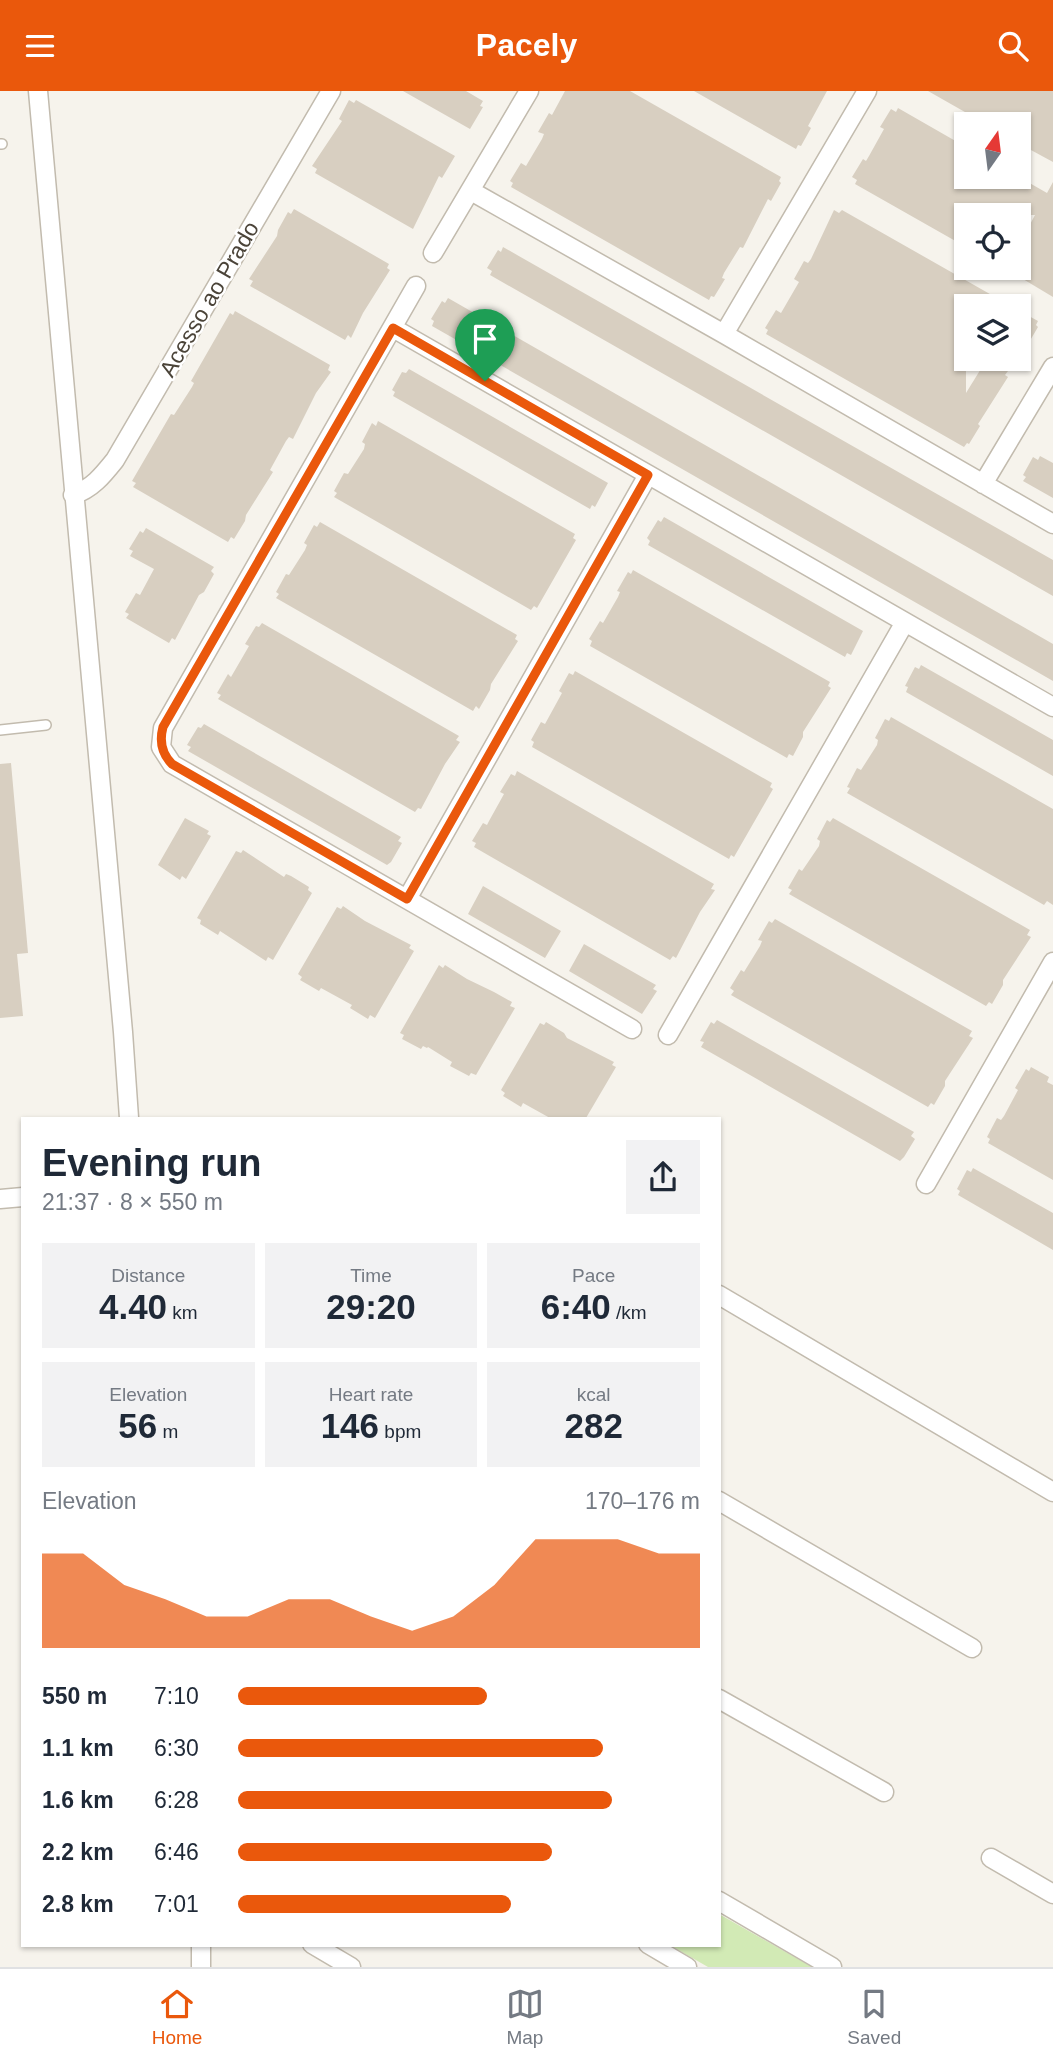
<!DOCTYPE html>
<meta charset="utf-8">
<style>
:root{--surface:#fff;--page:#f2f2f3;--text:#1f2937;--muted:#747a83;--line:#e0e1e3;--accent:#ea580c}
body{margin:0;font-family:Arial,sans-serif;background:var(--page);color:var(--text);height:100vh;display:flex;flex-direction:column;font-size:26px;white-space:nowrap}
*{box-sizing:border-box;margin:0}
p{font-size:23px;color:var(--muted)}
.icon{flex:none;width:38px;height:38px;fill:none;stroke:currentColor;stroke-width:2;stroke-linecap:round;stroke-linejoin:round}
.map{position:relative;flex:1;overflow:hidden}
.drawer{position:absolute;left:21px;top:1026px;width:700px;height:830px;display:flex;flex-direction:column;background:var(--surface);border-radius:0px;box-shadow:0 2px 5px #0004}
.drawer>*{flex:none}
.needle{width:46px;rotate:14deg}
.tools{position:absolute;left:954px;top:21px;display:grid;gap:14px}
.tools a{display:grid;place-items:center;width:77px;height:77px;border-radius:0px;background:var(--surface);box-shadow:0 2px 5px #0004;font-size:35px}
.pin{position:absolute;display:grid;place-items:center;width:60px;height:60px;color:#fff;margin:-72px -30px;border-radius:50% 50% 50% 0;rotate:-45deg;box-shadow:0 0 7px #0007}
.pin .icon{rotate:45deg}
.round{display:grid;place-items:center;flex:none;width:74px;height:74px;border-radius:0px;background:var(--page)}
.head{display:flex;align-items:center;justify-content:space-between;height:119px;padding:0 21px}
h1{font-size:38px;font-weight:600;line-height:52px}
.stats{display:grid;grid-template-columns:repeat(3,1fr);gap:10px;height:119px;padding:7px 21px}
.stats div{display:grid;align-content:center;border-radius:0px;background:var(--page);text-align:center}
.stats b{font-size:35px;font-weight:600}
.stats small{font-size:19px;font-weight:400}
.stats p{font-size:19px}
.chart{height:196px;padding:14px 21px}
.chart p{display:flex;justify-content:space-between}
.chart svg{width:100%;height:126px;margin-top:7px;fill:var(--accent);opacity:.7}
ul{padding:0 21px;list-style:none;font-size:23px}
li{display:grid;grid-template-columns:112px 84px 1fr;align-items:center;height:52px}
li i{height:18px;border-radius:9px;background:var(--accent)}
header{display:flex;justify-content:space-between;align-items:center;height:91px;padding:0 21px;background:var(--accent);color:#fff;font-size:32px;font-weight:600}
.tabs{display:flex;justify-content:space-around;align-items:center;height:98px;border-top:2px solid var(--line);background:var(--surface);font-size:19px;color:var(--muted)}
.tabs a{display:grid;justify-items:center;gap:4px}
.tabs .on{color:var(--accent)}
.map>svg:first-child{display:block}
.green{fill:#d2eab5}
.building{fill:#d8cfc1}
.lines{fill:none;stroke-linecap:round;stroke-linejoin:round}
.lane-casing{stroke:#c2bbae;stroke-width:12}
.street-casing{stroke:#c2bbae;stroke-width:21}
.lane{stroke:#fff;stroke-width:9}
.street{stroke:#fff;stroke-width:18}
.route-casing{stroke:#fff;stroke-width:14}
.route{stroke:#ea580c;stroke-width:9}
.labels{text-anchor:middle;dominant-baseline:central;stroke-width:5;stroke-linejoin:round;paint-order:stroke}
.street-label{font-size:23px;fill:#4b4439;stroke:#fff}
</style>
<header><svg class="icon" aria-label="menu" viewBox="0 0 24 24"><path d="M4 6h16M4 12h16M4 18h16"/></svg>Pacely<svg class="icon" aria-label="search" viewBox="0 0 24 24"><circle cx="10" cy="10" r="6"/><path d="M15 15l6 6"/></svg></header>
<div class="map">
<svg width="1053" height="1876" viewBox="0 0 1053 1876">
<rect width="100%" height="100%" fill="#f6f3ec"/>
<!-- green -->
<path class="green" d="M 719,1823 L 812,1876 L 708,1876 L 668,1853 L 719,1853 Z"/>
<!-- building -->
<path class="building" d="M 403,0 L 466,0 L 483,10 L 480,15 L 483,16 L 470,38 Z
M 565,0 L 630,0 L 781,86 L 779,90 L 781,92 L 771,110 L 768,108 L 743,157 L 740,156 L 724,182 L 722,187 L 725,188 L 714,206 L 711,205 L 709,209 L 511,96 L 513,92 L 510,90 L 521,72 L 526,75 L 542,48 L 544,43 L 538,41 L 549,22 L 552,24 Z
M 694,0 L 827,0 L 808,35 L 811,37 L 801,55 L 798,54 L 796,58 Z
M 928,0 L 1053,0 L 1053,71 L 1018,52 L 1018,33 L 986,33 Z
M 349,9 L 354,12 L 356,9 L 455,65 L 442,87 L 439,85 L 413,138 L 315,82 L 317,78 L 312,75 L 342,30 L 339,28 Z
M 898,17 L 966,56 L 966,86 L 1019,86 L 1047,102 L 1053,91 L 1053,206 L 1018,185 L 1018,156 L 1035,124 L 966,124 L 966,156 L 855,93 L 857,89 L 852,86 L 863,68 L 866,70 L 869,65 L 884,38 L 880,36 L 891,18 L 896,21 Z
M 294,118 L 389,173 L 387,177 L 390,179 L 363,222 L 351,247 L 348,244 L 345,249 L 250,195 L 253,190 L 249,188 L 277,145 L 278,139 L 288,121 L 291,123 Z
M 834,119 L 839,122 L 842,119 L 1011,215 L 966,215 L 966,302 L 987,268 L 1008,280 L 1005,284 L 1008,286 L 980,330 L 978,333 L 980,335 L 969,353 L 967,352 L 964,356 L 766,243 L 768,239 L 765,237 L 776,219 L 781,222 L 799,191 L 794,188 L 804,170 L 808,172 L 811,168 Z
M 503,156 L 1053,469 L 1053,505 L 490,184 L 492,180 L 487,177 L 498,159 L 501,161 Z
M 448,207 L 1053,553 L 1053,590 L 432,235 L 434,230 L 431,228 L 442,210 L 445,212 Z
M 1018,219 L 1038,230 L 1036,234 L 1038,236 L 1018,270 Z
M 235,220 L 330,274 L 328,279 L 331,281 L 316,302 L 293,348 L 289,346 L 286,350 L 270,379 L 273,381 L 246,424 L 245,430 L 234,448 L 231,446 L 228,451 L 133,396 L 136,392 L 132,390 L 171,323 L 174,324 L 192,296 L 194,292 L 191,290 L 230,222 L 233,224 Z
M 409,278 L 608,392 L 595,416 L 592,414 L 590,418 L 393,305 L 395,301 L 392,299 L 402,281 L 406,282 Z
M 378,330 L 575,443 L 573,447 L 576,449 L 537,517 L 534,515 L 531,519 L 334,406 L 337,402 L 334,400 L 344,382 L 348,383 L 364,358 L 365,353 L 362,351 L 372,332 L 376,335 Z
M 1040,365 L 1053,372 L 1053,407 L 1023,390 L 1026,386 L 1023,384 L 1033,366 L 1038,369 Z
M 664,426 L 863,540 L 851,564 L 847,562 L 845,566 L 648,454 L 650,450 L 647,447 L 658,429 L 661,431 Z
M 320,431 L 517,544 L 515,548 L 518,550 L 491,593 L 490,599 L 479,618 L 476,615 L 473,620 L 276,507 L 279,503 L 276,501 L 286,483 L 289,484 L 305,459 L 307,454 L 304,452 L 314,434 L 317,436 Z
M 146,437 L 214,476 L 211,480 L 214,483 L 204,501 L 199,504 L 175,549 L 172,547 L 169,552 L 126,527 L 129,523 L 125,521 L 136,502 L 140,504 L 154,478 L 130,465 L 133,460 L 129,458 L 140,440 L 143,442 Z
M 633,479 L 830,591 L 828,595 L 831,597 L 803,641 L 803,646 L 793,665 L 789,663 L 787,667 L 590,555 L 592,550 L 589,548 L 600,530 L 603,532 L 618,506 L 620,501 L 617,500 L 628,481 L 631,483 Z
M 262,532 L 459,645 L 456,649 L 460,651 L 445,673 L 421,718 L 418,717 L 415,721 L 218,608 L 221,604 L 217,602 L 228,583 L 231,586 L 249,555 L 245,553 L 256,535 L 259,536 Z
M 921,574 L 1053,649 L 1053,685 L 906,601 L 908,596 L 905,595 L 915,576 L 919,578 Z
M 575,580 L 772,692 L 770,696 L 773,698 L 734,766 L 731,764 L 729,768 L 532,656 L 534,651 L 531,649 L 541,631 L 545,633 L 562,602 L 559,600 L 569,582 L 573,584 Z
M 891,626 L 1053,718 L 1053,814 L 1047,810 L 1044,814 L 847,702 L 850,697 L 847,696 L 857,677 L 861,679 L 877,654 L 878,649 L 875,647 L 885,628 L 889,630 Z
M 204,633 L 401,746 L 398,750 L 402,752 L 391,771 L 387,774 L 188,660 L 191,656 L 187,654 L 198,636 L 201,637 Z
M 11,672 L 28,862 L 17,863 L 23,925 L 0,927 L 0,673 Z
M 517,680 L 714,793 L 711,798 L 715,799 L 700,821 L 676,867 L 673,865 L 670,869 L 474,756 L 476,752 L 472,750 L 483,732 L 487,734 L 489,730 L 504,703 L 500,701 L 511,683 L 515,685 Z
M 185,727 L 209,740 L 207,743 L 211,745 L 186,788 L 182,785 L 180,789 L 158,774 Z
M 833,727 L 1030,839 L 1027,844 L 1031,846 L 1003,889 L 1003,894 L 992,913 L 989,911 L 986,915 L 789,803 L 792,799 L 788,797 L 799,778 L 802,780 L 819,755 L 820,750 L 817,748 L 827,729 L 830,731 Z
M 243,759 L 284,786 L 286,783 L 291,785 L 309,796 L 308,799 L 312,802 L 273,869 L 268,866 L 266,870 L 220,840 L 218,844 L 200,833 L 201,829 L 197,827 L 236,760 L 241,762 Z
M 483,795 L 561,840 L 545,867 L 468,823 Z
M 343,815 L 365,830 L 411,854 L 409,857 L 414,860 L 375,927 L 370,924 L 368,928 L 350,917 L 352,914 L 321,897 L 319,900 L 300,889 L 302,886 L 298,883 L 337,816 L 341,818 Z
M 775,828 L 972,940 L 969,945 L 973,947 L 945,990 L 945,995 L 934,1014 L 931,1012 L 928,1016 L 731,904 L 734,900 L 730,897 L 741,879 L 744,881 L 760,855 L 762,850 L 758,849 L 769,830 L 772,832 Z
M 584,853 L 656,894 L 653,898 L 657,900 L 642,923 L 569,880 Z
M 439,874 L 443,877 L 445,874 L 467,888 L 494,901 L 512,911 L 510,915 L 515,917 L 476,984 L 471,982 L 469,985 L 450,975 L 452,971 L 428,956 L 427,957 L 423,955 L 421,958 L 402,948 L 404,944 L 400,942 Z
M 717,929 L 914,1041 L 911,1045 L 915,1048 L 904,1066 L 900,1070 L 701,956 L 704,951 L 700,950 L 711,931 L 714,933 Z
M 546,931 L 564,942 L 567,947 L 614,971 L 612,974 L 616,976 L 586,1027 L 550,1027 L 523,1012 L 521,1016 L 503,1005 L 505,1002 L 501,999 L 540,932 L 544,934 Z
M 1031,976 L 1049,986 L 1047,991 L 1053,994 L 1053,1089 L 988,1052 L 990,1048 L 987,1046 L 997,1027 L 1001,1029 L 1004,1025 L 1018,999 L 1015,997 L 1026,978 L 1029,980 Z
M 973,1077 L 1053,1122 L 1053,1159 L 958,1104 L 960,1100 L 957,1098 L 967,1079 L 971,1081 Z"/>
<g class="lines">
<!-- lane casing -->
<g class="lane-casing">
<path id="lane" d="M 0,53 L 2,53
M 0,639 L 46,634"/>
</g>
<!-- street casing -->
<g class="street-casing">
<path id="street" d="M 38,0 L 123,941 L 129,1027
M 471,100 L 724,243 L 1053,433
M 433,162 L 529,0
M 416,195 L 163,637 L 161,656 L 172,673 L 632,938
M 393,237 L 1053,616
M 724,243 L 867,0
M 983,393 L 1053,276
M 73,404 C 92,398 103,384 115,369 L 331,0
M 407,808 L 648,384
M 668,944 L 905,531
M 926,1093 L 1053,871
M 0,1108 L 23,1106
M 719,1204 L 1053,1401
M 719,1410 L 972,1557
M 719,1608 L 884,1701
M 991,1767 L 1053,1803
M 719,1810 L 832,1876
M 312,1853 L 351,1876
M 648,1853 L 687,1876
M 201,1876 L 201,1853"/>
</g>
<!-- lane -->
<use href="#lane" class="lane"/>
<!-- street -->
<use href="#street" class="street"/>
</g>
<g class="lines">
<!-- route casing -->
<g class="route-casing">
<path id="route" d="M 393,237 L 648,384 L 407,808 L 172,673 C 162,663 159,651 163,636 Z"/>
</g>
<!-- route -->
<use href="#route" class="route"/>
</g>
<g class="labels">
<!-- street labels -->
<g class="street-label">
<text transform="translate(209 208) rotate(-60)">Acesso ao Prado</text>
</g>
</g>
</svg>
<div class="tools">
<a><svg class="needle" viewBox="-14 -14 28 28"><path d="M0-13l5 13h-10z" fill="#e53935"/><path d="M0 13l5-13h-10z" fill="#747a83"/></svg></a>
<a><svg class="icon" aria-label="locate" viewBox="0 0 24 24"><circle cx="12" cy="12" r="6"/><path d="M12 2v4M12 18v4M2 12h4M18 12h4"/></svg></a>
<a><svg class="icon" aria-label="layers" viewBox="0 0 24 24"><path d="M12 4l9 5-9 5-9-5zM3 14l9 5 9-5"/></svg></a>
</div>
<div class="pin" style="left:485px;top:290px;background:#1e9e55"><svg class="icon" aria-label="arrive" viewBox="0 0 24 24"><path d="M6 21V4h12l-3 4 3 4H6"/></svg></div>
<section class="drawer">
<div class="head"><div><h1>Evening run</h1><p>21:37 · 8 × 550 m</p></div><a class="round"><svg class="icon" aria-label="share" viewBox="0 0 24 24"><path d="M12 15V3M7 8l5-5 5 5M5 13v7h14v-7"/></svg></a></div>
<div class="stats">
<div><p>Distance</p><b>4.40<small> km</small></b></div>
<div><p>Time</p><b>29:20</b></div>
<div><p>Pace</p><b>6:40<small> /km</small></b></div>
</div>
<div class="stats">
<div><p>Elevation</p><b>56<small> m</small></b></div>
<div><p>Heart rate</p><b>146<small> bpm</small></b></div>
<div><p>kcal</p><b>282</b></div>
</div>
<div class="chart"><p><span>Elevation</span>170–176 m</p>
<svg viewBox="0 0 160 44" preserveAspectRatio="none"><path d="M0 44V11L10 11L20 22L30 27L40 33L50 33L60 27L70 27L80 33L90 38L100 33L110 22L120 6L130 6L140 6L150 11L160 11V44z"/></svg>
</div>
<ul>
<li><b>550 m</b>7:10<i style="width:54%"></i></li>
<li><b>1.1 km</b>6:30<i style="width:79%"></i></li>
<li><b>1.6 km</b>6:28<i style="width:81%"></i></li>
<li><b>2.2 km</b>6:46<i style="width:68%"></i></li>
<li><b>2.8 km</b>7:01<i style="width:59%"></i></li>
</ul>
</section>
</div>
<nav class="tabs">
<a class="on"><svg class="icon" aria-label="home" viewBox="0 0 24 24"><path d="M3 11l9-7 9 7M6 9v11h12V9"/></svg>Home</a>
<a><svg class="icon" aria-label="map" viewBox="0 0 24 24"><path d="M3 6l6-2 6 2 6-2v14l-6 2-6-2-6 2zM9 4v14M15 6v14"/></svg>Map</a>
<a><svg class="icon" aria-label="saved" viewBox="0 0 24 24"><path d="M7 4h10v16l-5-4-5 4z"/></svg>Saved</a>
</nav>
